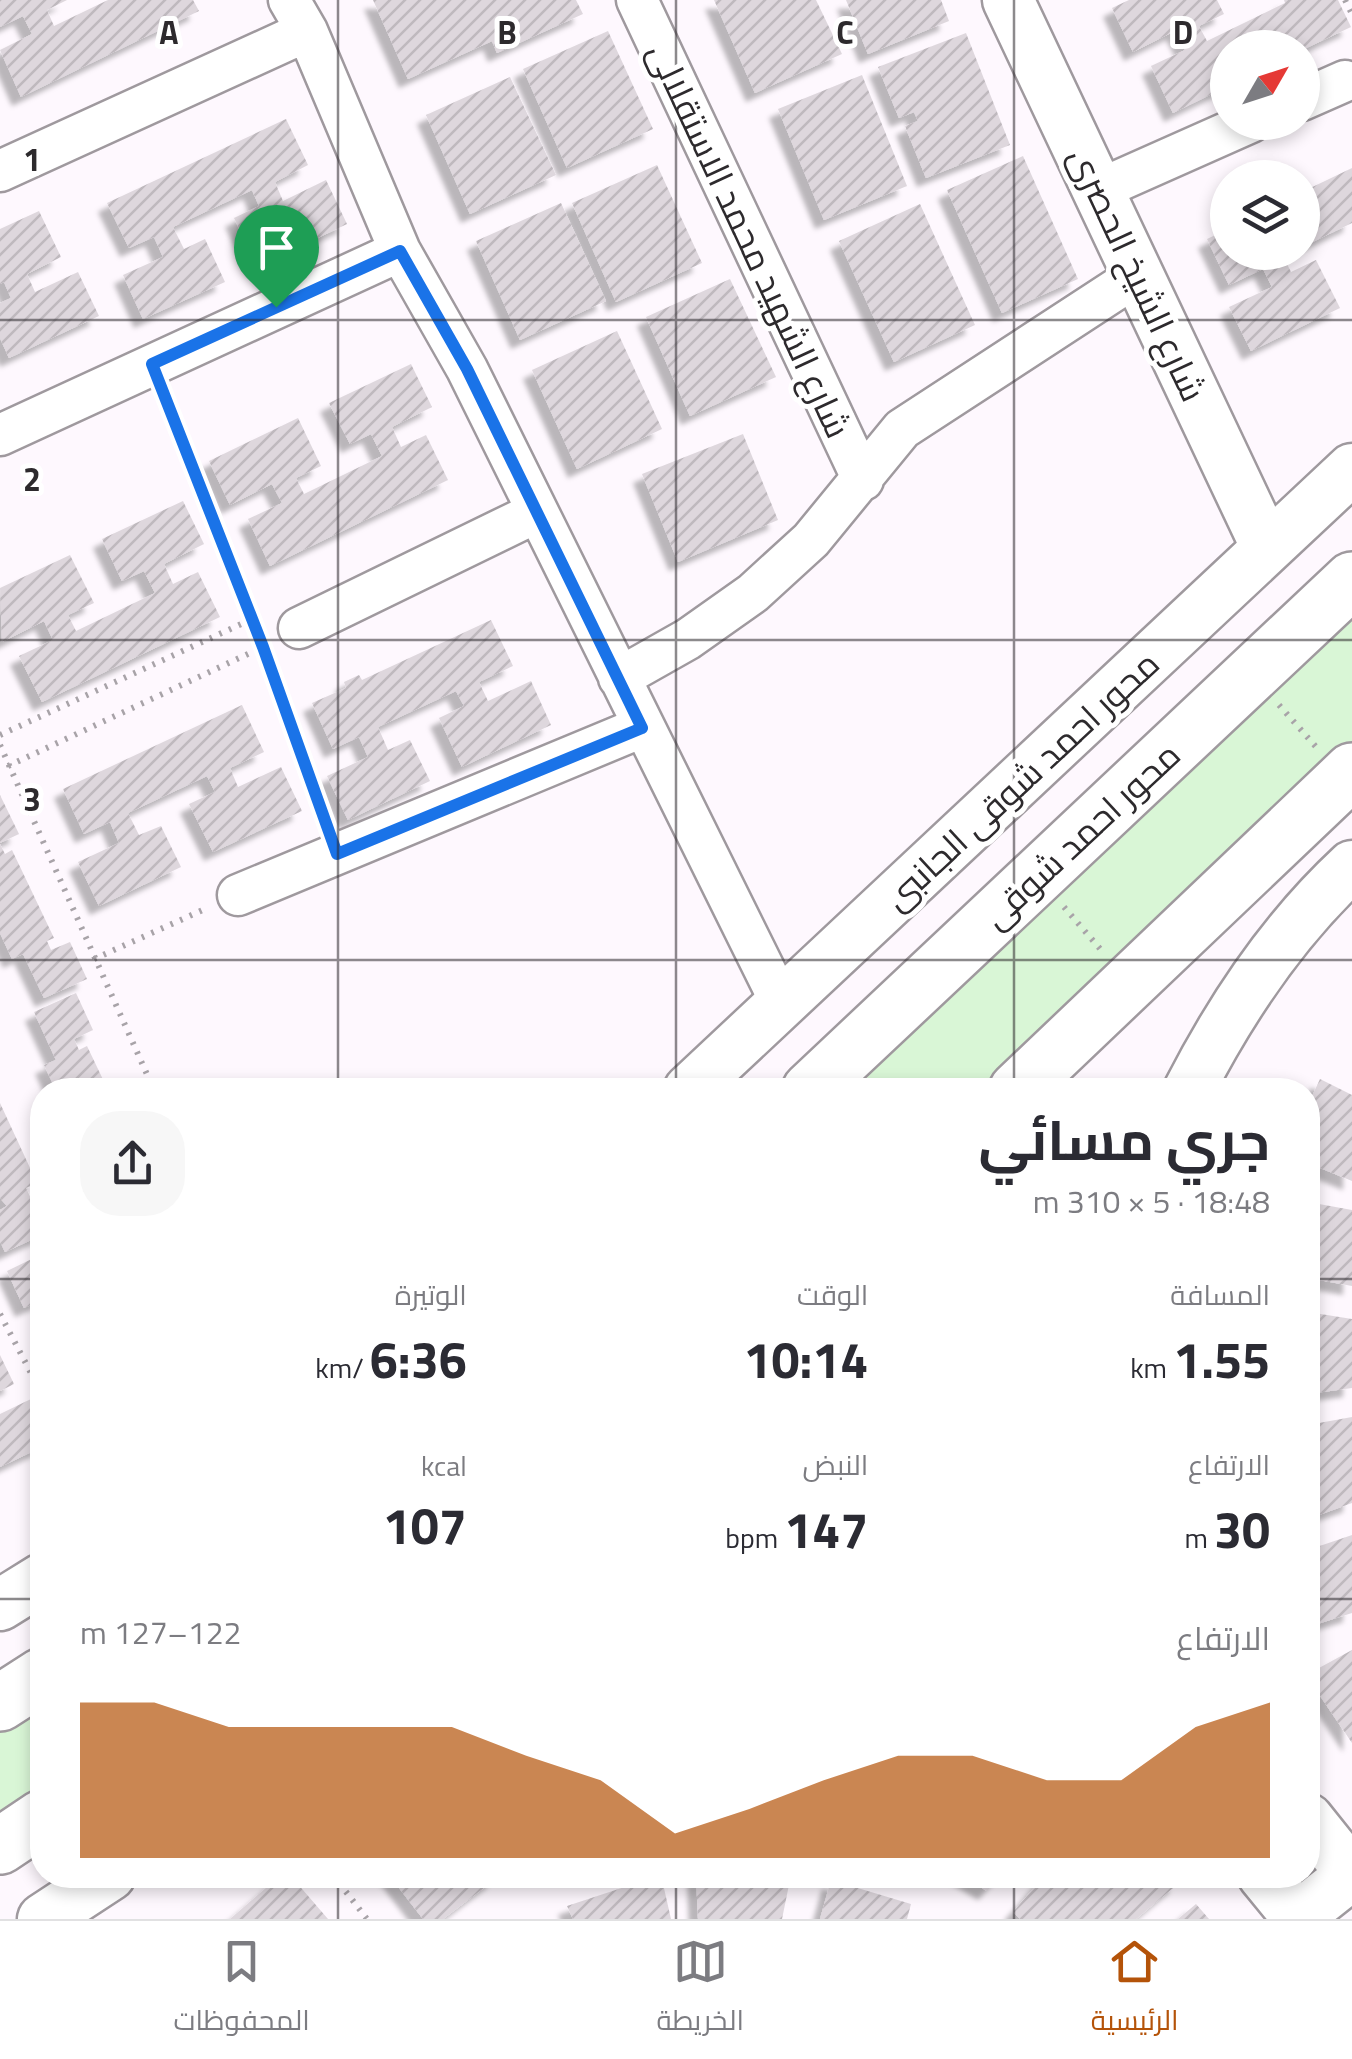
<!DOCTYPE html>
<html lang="ar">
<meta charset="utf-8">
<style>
:root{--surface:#fff;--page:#f7f7f7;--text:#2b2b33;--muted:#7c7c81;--line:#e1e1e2;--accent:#b45309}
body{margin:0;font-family:"Titillium Web",Cairo,sans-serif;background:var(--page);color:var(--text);direction:rtl;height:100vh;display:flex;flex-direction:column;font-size:38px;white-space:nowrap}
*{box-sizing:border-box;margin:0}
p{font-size:32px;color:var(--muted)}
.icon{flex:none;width:55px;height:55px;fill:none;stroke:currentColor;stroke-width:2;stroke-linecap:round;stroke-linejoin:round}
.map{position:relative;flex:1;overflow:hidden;direction:ltr}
.sheet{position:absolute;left:30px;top:1078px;width:1290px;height:810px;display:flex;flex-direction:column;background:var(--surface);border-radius:40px;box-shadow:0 5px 15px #0003;direction:rtl}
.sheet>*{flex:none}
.needle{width:65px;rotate:51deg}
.buttons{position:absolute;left:1210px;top:30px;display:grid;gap:20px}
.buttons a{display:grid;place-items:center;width:110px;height:110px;border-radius:50%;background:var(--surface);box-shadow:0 5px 15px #0003;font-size:50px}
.pin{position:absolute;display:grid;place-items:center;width:85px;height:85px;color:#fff;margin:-102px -42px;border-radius:50% 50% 50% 0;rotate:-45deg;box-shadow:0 0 10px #0007}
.pin .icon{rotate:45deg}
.round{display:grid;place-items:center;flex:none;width:105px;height:105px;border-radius:40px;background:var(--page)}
.head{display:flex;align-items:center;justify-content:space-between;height:170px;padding:0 50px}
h1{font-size:55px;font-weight:700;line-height:75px}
.metrics{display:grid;grid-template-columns:repeat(3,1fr);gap:15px;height:170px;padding:10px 50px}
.metrics div{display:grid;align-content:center}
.metrics b{font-size:50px;font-weight:700}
.metrics small{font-size:28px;font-weight:400}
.metrics p{font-size:28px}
.chart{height:280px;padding:20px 50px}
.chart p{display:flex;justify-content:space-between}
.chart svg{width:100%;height:180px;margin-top:10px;fill:var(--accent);opacity:.7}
.tab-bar{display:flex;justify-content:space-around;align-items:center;height:140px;border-top:2px solid var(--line);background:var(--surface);font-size:28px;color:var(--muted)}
.tab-bar a{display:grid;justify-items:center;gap:5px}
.tab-bar .selected{color:var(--accent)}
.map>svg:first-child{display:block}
.grass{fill:#d9f6d6}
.building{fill:url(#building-hatch);filter:url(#shadow)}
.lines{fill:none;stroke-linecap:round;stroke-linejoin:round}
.minor-casing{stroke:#9f999e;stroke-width:45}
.tertiary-casing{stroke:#9f999e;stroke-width:55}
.secondary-casing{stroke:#9f999e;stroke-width:60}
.path{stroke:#a8a3a8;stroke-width:6;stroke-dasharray:2.5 8;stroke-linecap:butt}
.minor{stroke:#fff;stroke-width:40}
.tertiary{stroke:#fff;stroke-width:50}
.secondary{stroke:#fff;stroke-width:55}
.route-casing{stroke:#fff;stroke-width:20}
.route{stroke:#1a73e8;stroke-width:12}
.grid{fill:none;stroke:#2d2a2d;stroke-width:2.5;stroke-opacity:0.55}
.labels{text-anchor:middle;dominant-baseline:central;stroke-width:10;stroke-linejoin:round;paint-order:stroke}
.street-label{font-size:35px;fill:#2d2a2d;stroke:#fff}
.grid-label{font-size:32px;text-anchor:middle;font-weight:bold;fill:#2d2a2d;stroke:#fff;stroke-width:10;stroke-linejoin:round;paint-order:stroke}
</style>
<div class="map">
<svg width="1352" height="1919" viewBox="0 0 1352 1919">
<defs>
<pattern id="building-hatch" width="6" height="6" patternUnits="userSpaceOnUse" patternTransform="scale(2.5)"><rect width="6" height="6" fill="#ded7dd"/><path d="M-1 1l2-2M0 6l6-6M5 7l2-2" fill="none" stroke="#bfb9be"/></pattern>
<filter id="shadow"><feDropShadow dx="-9" dy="9" stdDeviation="2.5" flood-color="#0004"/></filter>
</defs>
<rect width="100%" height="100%" fill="#fef8fe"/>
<!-- grass -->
<path class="grass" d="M 1352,581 L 1352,771 L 1017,1090 L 810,1090 Z
M 42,1676 L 42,1818 L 0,1846 L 0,1703 Z"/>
<!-- building -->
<path class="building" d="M 0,0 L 67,0 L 47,10 L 54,26 L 108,0 L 193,0 L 199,11 L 21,97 L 0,50 L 32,34 L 23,16 L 0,27 Z
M 373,0 L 576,0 L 583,14 L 497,53 L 492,41 L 408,79 Z
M 714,0 L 816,0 L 842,54 L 755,93 Z
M 846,0 L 941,0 L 949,21 L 868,54 Z
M 1129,0 L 1217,0 L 1224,14 L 1199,26 L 1207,41 L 1285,3 L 1284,0 L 1338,0 L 1351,27 L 1302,50 L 1228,48 L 1228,86 L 1173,113 L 1151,66 L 1185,50 L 1175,31 L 1133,52 L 1112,8 Z
M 608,31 L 653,129 L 567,168 L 523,69 Z
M 966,33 L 1010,145 L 926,178 L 905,126 L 918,121 L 914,112 L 899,118 L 878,67 Z
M 862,75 L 907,186 L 824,220 L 778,109 Z
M 510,77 L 556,175 L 470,214 L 426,115 Z
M 286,119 L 308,165 L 275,182 L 283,201 L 326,180 L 347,224 L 257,267 L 234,218 L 259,206 L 252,190 L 173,227 L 184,249 L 205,239 L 225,282 L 143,319 L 123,275 L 163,257 L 154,237 L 129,248 L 107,203 Z
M 1023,156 L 1078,279 L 1002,313 L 947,190 Z
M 657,165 L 702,263 L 616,302 L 572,203 Z
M 1352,168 L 1352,223 L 1302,247 L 1302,192 Z
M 561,203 L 606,301 L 520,340 L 476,241 Z
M 920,204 L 975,325 L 894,362 L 839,241 Z
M 39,211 L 61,257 L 27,274 L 35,292 L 78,272 L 99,316 L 9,358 L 0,338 L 0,303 L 11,298 L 4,282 L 0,284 L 0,229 Z
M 1228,229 L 1228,252 L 1291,252 L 1283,256 L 1291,272 L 1316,260 L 1340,308 L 1251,351 L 1229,307 L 1272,287 L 1263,269 L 1229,285 L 1207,239 Z
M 730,279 L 776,377 L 690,416 L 646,317 Z
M 617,331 L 662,429 L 577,469 L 532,370 Z
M 411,364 L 432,407 L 392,427 L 401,447 L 426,435 L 448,480 L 270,566 L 248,519 L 282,503 L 272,484 L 230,505 L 209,461 L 298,418 L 321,466 L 296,478 L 304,494 L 382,456 L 371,434 L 350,444 L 329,403 Z
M 743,434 L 778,520 L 678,562 L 642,474 Z
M 183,501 L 204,544 L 164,564 L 173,584 L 198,572 L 220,617 L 42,702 L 19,656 L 53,640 L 44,621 L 2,642 L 0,588 L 70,555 L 94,603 L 68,615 L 76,631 L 155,593 L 144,571 L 122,581 L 102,539 Z
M 491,620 L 513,666 L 479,682 L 488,701 L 531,681 L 551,725 L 462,767 L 439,718 L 464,706 L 456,691 L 378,727 L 388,750 L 410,740 L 430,781 L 348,820 L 327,776 L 368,757 L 359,737 L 333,749 L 312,703 L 346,688 L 344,682 L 359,675 L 362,680 Z
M 242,705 L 264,752 L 230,768 L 238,787 L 281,767 L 302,811 L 213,852 L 189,804 L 215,792 L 207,776 L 128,813 L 139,835 L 161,826 L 181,867 L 99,906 L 78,862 L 119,843 L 110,822 L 84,834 L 63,789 Z
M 0,795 L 19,834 L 0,843 Z
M 0,844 L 5,854 L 12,850 L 54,938 L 47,941 L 51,950 L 70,942 L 87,979 L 44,998 L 23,954 L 12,959 L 0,933 Z
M 76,993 L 93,1030 L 74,1039 L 79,1050 L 87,1046 L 108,1090 L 56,1090 L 44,1065 L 56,1060 L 34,1012 Z
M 1320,1079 L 1352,1095 L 1352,1181 L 1308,1163 L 1308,1105 Z
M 0,1103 L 37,1183 L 26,1188 L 42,1222 L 42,1235 L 5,1252 L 0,1241 L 0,1210 L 7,1206 L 0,1198 Z
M 1308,1202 L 1352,1210 L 1352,1286 L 1308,1278 Z
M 42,1254 L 42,1300 L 24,1308 L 7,1271 Z
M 1308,1312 L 1352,1319 L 1352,1388 L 1308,1394 Z
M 0,1355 L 14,1384 L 0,1391 Z
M 31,1399 L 42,1422 L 42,1447 L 0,1467 L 0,1414 Z
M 1352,1417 L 1352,1503 L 1308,1519 L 1308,1425 Z
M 1352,1535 L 1352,1613 L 1308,1627 L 1308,1550 Z
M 1352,1650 L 1352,1743 L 1308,1678 L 1308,1674 Z
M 281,1875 L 290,1875 L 328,1919 L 230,1919 Z
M 389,1875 L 494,1875 L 497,1878 L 443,1919 L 423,1919 Z
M 661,1875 L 671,1919 L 573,1919 L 567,1906 Z
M 696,1875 L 791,1875 L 782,1919 L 698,1919 Z
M 960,1875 L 1002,1875 L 987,1891 Z
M 1045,1875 L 1172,1875 L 1179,1883 L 1136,1919 L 1020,1919 L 1013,1912 Z
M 831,1880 L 911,1904 L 907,1919 L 820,1919 Z
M 1196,1904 L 1209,1919 L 1178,1919 Z"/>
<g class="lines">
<!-- minor casing -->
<g class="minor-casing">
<path id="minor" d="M 289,0 L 307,31 L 400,251 L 467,369 L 782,1005
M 637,0 L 863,480
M 1302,100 L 1345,81
M 0,171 L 307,31
M 1098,190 L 1251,122
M 0,435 L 400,251
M 299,628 L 535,513
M 619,678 L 688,639 L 753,593 L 811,540 L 902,429 L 1138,275
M 238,895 L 642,727"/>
</g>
<!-- tertiary casing -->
<g class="tertiary-casing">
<path id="tertiary" d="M 1008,0 L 1267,548
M 689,1090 L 1352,469
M 1189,1090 C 1231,1008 1284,929 1352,866
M 0,1605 L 42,1579
M 1308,1819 L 1352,1874
M 1263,1875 L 1299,1919
M 1298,1917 L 1352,1874
M 43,1919 L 110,1875"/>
</g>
<!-- secondary casing -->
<g class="secondary-casing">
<path id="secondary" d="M 810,1090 L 1352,580
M 1017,1090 L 1352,771
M 0,1703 L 42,1676
M 0,1846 L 42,1818"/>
</g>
<!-- path -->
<path class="path" d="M 1345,0 L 1352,14
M 166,397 L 325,821
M 1279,705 L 1317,748
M 0,735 L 250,620
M 0,745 L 154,1090
M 8,766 L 265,646
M 1064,907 L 1102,951
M 94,959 L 205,909
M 0,1314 L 42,1394
M 333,1875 L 367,1919"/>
<!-- minor -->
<use href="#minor" class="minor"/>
<!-- tertiary -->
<use href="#tertiary" class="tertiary"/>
<!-- secondary -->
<use href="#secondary" class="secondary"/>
</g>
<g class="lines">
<!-- route casing -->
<g class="route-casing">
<path id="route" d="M 400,251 L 467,369 L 642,728 L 337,854 L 263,647 L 152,364 Z"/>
</g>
<!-- route -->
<use href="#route" class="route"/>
</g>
<!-- grid -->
<path class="grid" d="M 338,0 L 338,1090M 676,0 L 676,1090M 1014,0 L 1014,1090M 0,320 L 1352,320M 0,640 L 1352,640M 0,960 L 1352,960M 0,1279 L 42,1279M 1308,1279 L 1352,1279M 0,1599 L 42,1599M 1308,1599 L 1352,1599M 338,1875 L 338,1919M 676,1875 L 676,1919M 1014,1875 L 1014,1919"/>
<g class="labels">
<!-- street labels -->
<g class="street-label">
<text transform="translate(750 240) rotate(65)">شارع الشهيد محمد الاستقلالى</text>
<text transform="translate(1138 274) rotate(65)">شارع الشيخ الحصرى</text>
<text transform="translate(1021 780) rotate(-43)">محور احمد شوقى الجانبى</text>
<text transform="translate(1081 835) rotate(-43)">محور احمد شوقى</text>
</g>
</g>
<g class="grid-label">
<text x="169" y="44">A</text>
<text x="507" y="44">B</text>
<text x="845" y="44">C</text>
<text x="1183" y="44">D</text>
<text x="32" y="171">1</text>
<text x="32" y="491">2</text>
<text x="32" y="811">3</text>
</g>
</svg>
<div class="buttons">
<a><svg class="needle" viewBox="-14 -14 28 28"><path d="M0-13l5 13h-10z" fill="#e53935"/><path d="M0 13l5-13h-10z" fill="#7c7c81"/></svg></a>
<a><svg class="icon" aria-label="layers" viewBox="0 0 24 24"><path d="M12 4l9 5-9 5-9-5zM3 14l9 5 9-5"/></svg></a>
</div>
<div class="pin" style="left:276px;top:307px;background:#1e9e55"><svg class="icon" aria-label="arrive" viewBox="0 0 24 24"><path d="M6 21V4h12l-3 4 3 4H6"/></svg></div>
<section class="sheet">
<div class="head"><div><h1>جري مسائي</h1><p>18:48 · 5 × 310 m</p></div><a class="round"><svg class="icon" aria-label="share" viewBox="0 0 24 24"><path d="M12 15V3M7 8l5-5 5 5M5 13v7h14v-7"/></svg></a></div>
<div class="metrics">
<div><p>المسافة</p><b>1.55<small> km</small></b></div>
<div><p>الوقت</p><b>10:14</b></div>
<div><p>الوتيرة</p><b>6:36<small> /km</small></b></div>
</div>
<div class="metrics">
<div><p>الارتفاع</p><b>30<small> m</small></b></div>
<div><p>النبض</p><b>147<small> bpm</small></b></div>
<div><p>kcal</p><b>107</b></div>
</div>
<div class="chart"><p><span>الارتفاع</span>122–127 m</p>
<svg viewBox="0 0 160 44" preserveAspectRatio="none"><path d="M0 44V6L10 6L20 12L30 12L40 12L50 12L60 19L70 25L80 38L90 32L100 25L110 19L120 19L130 25L140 25L150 12L160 6V44z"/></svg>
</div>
</section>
</div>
<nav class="tab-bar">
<a class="selected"><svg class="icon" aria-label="home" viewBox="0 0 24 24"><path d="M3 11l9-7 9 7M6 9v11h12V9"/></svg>الرئيسية</a>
<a><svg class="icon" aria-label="map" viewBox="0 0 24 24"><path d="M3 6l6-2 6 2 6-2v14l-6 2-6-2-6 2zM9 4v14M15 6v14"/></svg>الخريطة</a>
<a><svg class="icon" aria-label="saved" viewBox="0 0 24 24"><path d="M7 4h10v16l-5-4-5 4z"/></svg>المحفوظات</a>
</nav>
